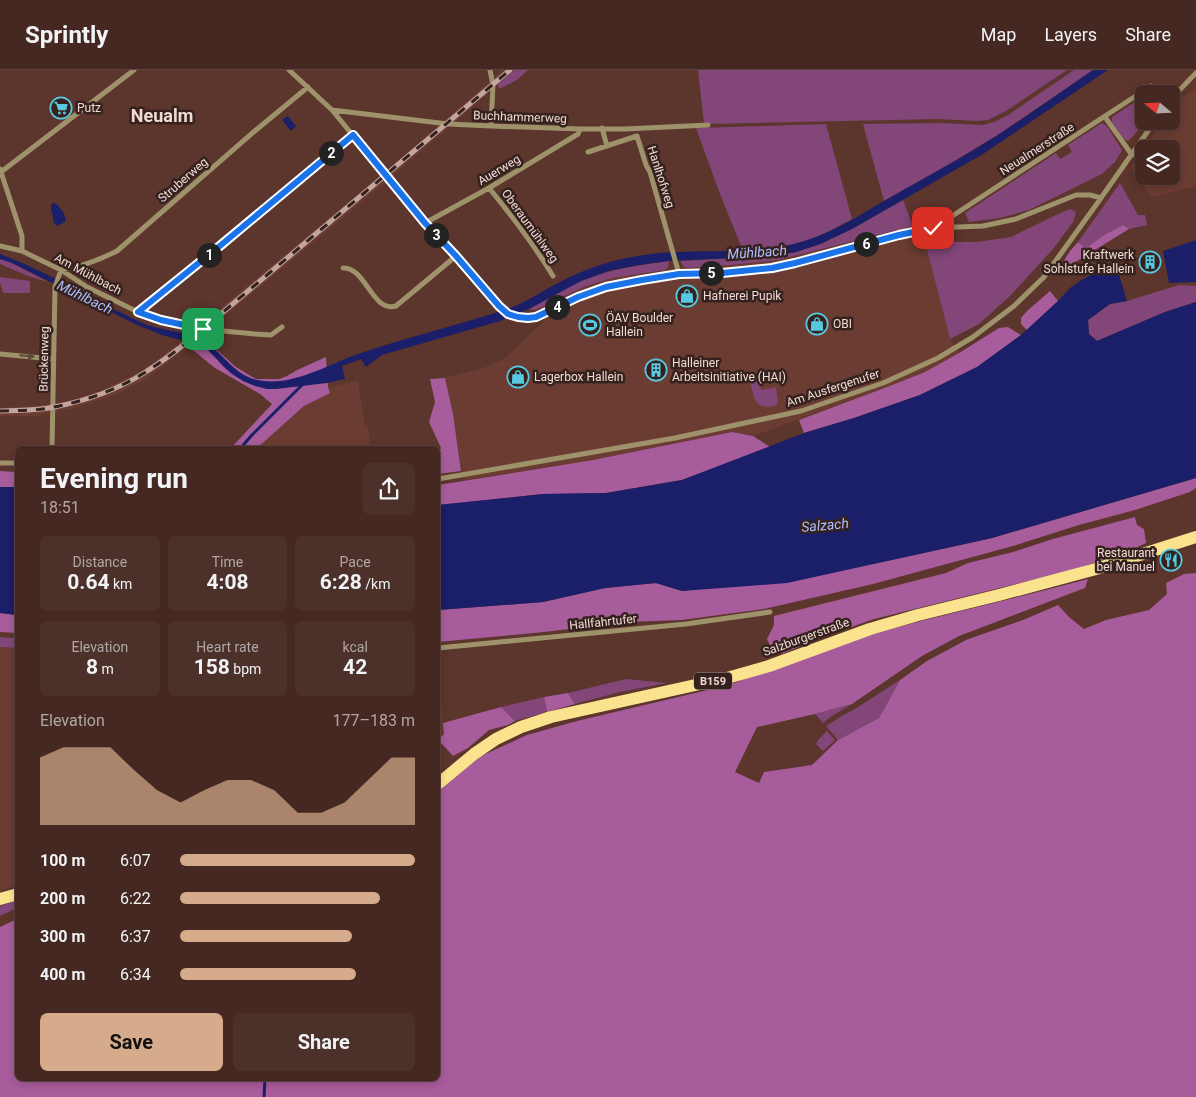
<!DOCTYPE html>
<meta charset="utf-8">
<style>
:root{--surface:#452821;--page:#4c302a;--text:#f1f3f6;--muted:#b0a6a5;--line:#5d443f;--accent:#d6ab8b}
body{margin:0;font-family:Roboto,sans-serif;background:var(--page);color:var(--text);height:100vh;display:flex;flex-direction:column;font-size:19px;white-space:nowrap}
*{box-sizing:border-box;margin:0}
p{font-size:16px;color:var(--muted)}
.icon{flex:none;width:28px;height:28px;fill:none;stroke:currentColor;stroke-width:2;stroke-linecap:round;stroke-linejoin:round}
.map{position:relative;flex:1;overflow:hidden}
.details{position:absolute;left:15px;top:376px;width:425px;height:635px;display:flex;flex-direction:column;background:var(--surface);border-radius:8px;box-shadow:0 2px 8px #0003,0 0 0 1px var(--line)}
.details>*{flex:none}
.needle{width:32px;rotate:289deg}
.controls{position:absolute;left:1135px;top:15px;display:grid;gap:10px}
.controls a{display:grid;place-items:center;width:45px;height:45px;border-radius:8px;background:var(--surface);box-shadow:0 2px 8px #0003,0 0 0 1px var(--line);font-size:25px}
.pin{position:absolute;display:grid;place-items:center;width:42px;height:42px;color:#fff;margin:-21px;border-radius:10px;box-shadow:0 2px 8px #0006}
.km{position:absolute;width:25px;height:25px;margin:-12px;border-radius:50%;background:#222;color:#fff;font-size:14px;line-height:25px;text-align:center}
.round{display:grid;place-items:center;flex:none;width:52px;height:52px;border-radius:8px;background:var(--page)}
.summary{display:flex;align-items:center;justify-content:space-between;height:85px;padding:0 25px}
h1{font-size:28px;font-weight:700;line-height:38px}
.figures{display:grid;grid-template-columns:repeat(3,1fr);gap:8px;height:85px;padding:5px 25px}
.figures div{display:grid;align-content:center;border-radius:8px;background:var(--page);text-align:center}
.figures b{font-size:21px;font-weight:700}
.figures small{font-size:14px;font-weight:400}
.figures p{font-size:14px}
.chart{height:140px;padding:10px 25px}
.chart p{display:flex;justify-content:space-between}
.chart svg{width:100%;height:90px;margin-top:5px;fill:var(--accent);opacity:.7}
.action{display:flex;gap:10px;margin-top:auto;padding:10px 25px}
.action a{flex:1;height:58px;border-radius:8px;background:var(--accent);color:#111;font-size:20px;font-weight:700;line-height:58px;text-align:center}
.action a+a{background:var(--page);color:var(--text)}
ul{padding:0 25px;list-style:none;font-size:16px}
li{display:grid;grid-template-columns:80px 60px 1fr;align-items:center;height:38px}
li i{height:12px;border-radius:6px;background:var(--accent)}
header{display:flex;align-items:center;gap:30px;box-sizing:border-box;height:70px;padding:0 25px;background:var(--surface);border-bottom:1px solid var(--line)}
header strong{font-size:24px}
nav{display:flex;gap:28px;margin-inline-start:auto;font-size:18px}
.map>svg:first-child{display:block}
.built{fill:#6b3c32}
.green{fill:#824679}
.forest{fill:#a75c9b}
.water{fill:#1b1e68}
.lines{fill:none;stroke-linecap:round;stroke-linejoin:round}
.stream{stroke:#1b1e68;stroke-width:3}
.minor{stroke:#9e926b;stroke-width:5}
.primary{stroke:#fbe28e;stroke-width:12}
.rail-casing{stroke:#c3a59e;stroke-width:5}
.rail{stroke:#35221e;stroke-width:3;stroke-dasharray:9;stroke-linecap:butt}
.oneway{fill:#5a4939}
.route-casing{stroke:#fff;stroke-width:10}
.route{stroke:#1a73e8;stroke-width:6}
.labels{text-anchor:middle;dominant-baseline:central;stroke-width:5;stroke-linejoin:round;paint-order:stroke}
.shield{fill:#35221e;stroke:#b9a29d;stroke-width:1}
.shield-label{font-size:11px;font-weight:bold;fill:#f2d9d3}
.poi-label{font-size:12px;fill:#f2d9d3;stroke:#35221e;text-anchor:start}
.street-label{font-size:12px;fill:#f2d9d3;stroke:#35221e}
.water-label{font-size:14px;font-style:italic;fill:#aebeff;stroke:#35221e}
.district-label{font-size:18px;font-weight:bold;fill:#f2d9d3;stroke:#35221e}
</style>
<header>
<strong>Sprintly</strong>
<nav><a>Map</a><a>Layers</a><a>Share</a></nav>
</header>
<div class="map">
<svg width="1196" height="1027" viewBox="0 0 1196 1027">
<rect width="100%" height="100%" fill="#5c352c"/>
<!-- built -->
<path class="built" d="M 503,0 L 515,0 L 384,113 L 188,277 L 146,309 L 117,324 L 74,338 L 37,346 L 0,346 L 0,338 L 46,335 L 76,329 L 98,322 L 139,302 L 159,289 L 387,100 Z
M 1196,18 L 1196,116 L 1151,127 L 1131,98 L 1144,79 L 1144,106 L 1171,106 L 1171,79 L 1144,79 L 1163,51 L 1171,51 L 1171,40 L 1182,27 Z
M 922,154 L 925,172 L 950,269 L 959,283 L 925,302 L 887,317 L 753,366 L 732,362 L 593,390 L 463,410 L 453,344 L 445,308 L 486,297 L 498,292 L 507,286 L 544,251 L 540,238 L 583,217 L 612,208 L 684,197 L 689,198 L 731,195 L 779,190 Z
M 358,311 L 365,356 L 368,355 L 371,379 L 256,379 L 304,336 L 329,323 L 328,317 Z
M 0,577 L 17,578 L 17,815 L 0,821 Z
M 442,634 L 444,664 L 438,670 L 438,635 Z"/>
<!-- green -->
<path class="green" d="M 515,0 L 528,0 L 517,10 L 499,19 L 498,14 Z
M 698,0 L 1067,0 L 1006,41 L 988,50 L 975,51 L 939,49 L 704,54 Z
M 1074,0 L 1093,0 L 996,66 L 941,99 L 884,131 L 863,54 L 940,53 L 983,55 L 994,52 L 1008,45 Z
M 1144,26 L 1144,51 L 1145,51 L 1134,65 L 1128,71 L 1123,68 L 1112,52 L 1112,47 Z
M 1102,53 L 1107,56 L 1122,80 L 1115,92 L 1102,104 L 1029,140 L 1000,148 L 969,152 L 965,143 L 1056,83 L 1060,89 L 1072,82 L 1068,75 Z
M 826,54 L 852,149 C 837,157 822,166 805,171 C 785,178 764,178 743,181 L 720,124 L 696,58 Z
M 1120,113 L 1138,145 L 1145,145 L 1147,155 L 1129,159 L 1123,155 L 1104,165 L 1086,178 L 1078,172 Z
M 903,130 L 913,156 L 778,190 L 731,195 L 689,198 C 684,197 682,196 681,191 L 774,186 L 796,182 L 821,174 L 852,159 Z
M 1070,139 L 1076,142 L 1073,152 L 1053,179 L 1010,226 L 979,254 L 950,269 L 925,172 L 977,172 L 1011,167 L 1056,145 Z
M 0,189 L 12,193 L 48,212 L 28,206 L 0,194 Z
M 669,191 L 668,197 L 665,200 L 612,208 L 583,217 L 540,238 L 535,240 L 529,239 C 546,229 563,219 581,211 C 609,199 639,195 669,191 Z
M 0,207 L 30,211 L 30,223 L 3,223 L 0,213 Z
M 1179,215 L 1196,216 L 1196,232 L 1165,242 L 1097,271 L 1089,264 L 1088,250 L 1110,234 L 1127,231 Z
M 758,306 L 761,320 L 776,317 L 778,333 C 775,336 772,337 767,337 C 753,337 752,319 750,308 Z
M 0,567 L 17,568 L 17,578 L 0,577 Z
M 626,609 L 667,613 L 620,622 L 575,634 L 568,623 Z
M 900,610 L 879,648 L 838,670 L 826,656 L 840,647 L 858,637 Z
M 544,627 L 547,642 L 515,651 L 501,637 Z
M 852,634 L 832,646 L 823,653 L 815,644 Z
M 827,661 L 835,670 L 823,681 L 816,674 L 818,670 Z
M 17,830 L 17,838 L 0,846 L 0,836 Z"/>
<!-- forest -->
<path class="forest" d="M 1123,155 L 1129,159 L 1069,196 L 1063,192 L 1070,181 L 1078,172 L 1086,178 L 1104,165 Z
M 1050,221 L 1058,231 L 1027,260 L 1021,254 L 1021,248 L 1027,241 Z
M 1008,257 L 1021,265 L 977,297 L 920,325 L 854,348 L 804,363 L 799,350 L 887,317 L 925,302 L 959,283 L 999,258 Z
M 202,267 L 236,297 L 256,309 L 279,309 L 287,306 L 297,300 L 326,287 L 328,317 L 330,323 L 304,336 L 256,379 L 230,379 L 272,334 L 260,324 L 215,298 L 189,277 Z
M 445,308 L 453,344 L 461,401 L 438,404 L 438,385 L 441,378 L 429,352 L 435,332 L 430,309 Z
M 732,362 L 753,366 L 770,377 L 682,410 L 606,423 L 543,424 L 438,435 L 438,415 L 593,390 Z
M 0,401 L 17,402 L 17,417 L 0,417 Z
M 1196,408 L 1196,418 L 1190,422 L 1135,440 L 1079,455 L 1013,476 L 873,514 L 764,539 L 682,550 L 629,552 L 544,562 L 438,572 L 438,540 L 543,532 L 605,518 L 656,513 L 682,521 L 877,493 L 942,479 L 992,468 Z
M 1135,447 L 1137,455 L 1144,459 L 1146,473 L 1123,484 L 1069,501 L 874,549 L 814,570 L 782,584 L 771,578 L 767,569 L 774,555 L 774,546 L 946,503 L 968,493 L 1013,482 L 1053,469 Z
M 1196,503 L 1196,1027 L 0,1027 L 0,857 L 17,849 L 18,1009 L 438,1009 L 438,722 L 479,687 L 527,665 L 577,651 L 729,615 L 854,569 L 917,552 L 1034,523 L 1088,509 L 1085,518 L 959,566 L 922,586 L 852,634 L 815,644 L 757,657 L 735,702 L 759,713 L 764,702 L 812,695 L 838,670 L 879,648 L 900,610 L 927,591 L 966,570 L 1023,550 L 1058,535 L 1069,547 L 1084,559 L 1106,550 L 1149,540 L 1167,524 L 1166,513 L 1184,504 Z
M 0,543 L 17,545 L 17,563 L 0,562 Z
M 568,623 L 575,634 L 547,642 L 544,627 Z
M 501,637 L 515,651 L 508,655 L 489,660 L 468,678 L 453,686 L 444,676 L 438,671 L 438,670 L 444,664 L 443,653 Z"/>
<!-- water -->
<path class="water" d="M 1093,0 L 1108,0 L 983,84 L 852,159 L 820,174 L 796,182 L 774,186 L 669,191 L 639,195 L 609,201 L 581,211 L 529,239 L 500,251 L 382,285 L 366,297 L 361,289 L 342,296 L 345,309 L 327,313 L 276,319 L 267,319 L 255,316 L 243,311 L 232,304 L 224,297 L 208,280 L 199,275 L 162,265 L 135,254 L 12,193 L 0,189 L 0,184 C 49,202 93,230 140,252 C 159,261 183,260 202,270 C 225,283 234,308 263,311 C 296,315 331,293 361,283 C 411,266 463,254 513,237 C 530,230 544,220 560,212 C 585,199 611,190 638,186 C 693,176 750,188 804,171 C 835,162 863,143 891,127 C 926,107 962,88 996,66 C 1029,45 1061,22 1093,0 Z
M 288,46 L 296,56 L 291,61 L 282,50 Z
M 53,133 L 57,134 C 61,139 67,145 65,152 L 57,156 L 53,152 C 54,145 50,140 51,135 Z
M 1196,170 L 1196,212 L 1169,213 L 1163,181 Z
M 1111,198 L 1117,198 L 1127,231 L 1110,234 L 1088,250 L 1089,264 L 1097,271 L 1165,242 L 1196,232 L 1196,408 L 992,468 L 787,513 L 682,521 L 656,513 L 605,518 L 543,532 L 438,540 L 438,435 L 543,424 L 606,423 L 682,410 L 804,363 L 854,348 L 920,325 L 977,297 L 1021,265 L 1058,231 L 1070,218 L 1083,209 L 1095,203 Z
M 0,417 L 17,417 L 17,545 L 0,543 Z"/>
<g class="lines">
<!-- stream -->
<path class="stream" d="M 240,379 L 251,366 L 304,313
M 264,1027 L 265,1009"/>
<!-- minor -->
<path class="minor" d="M 289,0 L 332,40 L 425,153 L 456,186 L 499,237 L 508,244 L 518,247 L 528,249 L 536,247 L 578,227 L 606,217 L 642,210 L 679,204 L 722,203 L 772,198 L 795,193 L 899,165 L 933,158 L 983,156 L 1016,149 L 1076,125 L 1090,125 L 1101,128
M 490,0 L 493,15 L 491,56
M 1171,29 L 1196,3
M 332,40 L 448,54 L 491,56 L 580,59 L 625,59 L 708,55
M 1105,47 L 1132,85
M 602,58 L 607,76
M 588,82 L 637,66 L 646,95 L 650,102 L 679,204
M 0,99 L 22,166 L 22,181
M 1,102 L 134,0
M 489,118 C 512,146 534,175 553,206
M 425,153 L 489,118 L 578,64 L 580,59
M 934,158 L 1151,16
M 0,176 L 22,181 L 61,200 L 87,217 L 138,242 L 161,250 L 203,259 L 255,264 L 271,265 L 282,257
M 343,198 C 366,197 372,243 396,236 L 456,186
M 138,242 L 221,175 L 353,65
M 0,284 L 53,289
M 52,379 L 55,217 L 61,200 C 81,197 99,190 117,181 L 256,60 L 308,17
M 0,393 L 18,393
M 438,409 L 675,368 L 801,341 L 883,313 L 938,288 L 973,267 L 1014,236 L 1044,207 L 1096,135 L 1155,51
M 438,578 L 686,554 L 770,542"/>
<!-- primary -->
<path class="primary" d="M 438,714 L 474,684 L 496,669 L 521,657 L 551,647 L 727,608 L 769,596 L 870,559 L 918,545 L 999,525 L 1096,499 L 1196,467
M 0,829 L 18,824"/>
<!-- rail casing -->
<g class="rail-casing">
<path id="rail" d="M 0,341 C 18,340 37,341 54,337 C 85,331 117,320 144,303 C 165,290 184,275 203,259 L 510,0"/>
</g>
<!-- rail -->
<use href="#rail" class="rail"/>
</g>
<!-- one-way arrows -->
<defs><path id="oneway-solid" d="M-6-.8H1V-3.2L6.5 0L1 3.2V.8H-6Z" transform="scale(1.25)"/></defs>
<use class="oneway" href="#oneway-solid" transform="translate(27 286) rotate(5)"/>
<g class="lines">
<!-- route casing -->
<g class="route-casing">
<path id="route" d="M 203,259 L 161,250 L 138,242 L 221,175 L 353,65 L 425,153 L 456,186 L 499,236 L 508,244 L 518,247 L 528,248 L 536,247 L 578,227 L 606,217 L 642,210 L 679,204 L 722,203 L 772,198 L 795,193 L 899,165 L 933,158"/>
</g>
<!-- route -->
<use href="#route" class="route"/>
</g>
<!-- icons -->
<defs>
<g id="supermarket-ring" transform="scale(1.125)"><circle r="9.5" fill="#35221e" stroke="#56c9e1" stroke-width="1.5"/><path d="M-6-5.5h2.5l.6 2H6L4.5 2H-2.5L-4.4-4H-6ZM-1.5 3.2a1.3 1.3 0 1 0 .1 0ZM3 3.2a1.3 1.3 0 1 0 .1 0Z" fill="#56c9e1"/></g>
<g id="building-ring" transform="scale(1.125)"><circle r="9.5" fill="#35221e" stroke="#56c9e1" stroke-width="1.5"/><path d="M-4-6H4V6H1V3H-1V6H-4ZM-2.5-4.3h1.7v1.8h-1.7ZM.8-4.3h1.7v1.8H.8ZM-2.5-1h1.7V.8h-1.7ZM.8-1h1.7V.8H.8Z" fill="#56c9e1"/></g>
<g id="shop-ring" transform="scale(1.125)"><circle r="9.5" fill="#35221e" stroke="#56c9e1" stroke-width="1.5"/><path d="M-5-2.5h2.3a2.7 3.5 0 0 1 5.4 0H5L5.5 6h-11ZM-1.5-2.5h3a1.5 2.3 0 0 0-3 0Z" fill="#56c9e1"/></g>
<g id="stadium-ring" transform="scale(1.125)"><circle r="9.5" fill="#35221e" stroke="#56c9e1" stroke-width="1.5"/><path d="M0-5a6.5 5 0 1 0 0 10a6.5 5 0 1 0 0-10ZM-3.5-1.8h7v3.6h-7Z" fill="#56c9e1"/></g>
<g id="restaurant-ring" transform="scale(1.125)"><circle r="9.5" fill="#35221e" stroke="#56c9e1" stroke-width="1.5"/><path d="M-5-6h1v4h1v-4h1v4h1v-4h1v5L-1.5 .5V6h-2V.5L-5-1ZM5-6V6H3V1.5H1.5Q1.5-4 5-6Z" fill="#56c9e1"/></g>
</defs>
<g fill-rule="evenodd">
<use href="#supermarket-ring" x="61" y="38"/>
<use href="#building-ring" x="1150" y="192"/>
<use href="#shop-ring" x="687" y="226"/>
<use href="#shop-ring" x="817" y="254"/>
<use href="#stadium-ring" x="590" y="255"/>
<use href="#building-ring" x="656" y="300"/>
<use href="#shop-ring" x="518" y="307"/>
<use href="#restaurant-ring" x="1171" y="490"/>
</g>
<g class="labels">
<!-- shield labels -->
<rect class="shield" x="694" y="602.5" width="38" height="17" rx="4"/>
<g class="shield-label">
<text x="713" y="611">B159</text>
</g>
<!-- poi labels -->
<g class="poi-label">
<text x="77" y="38">Putz</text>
<text x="1134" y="185" text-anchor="end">Kraftwerk<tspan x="1134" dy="14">Sohlstufe Hallein</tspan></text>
<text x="703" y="226">Hafnerei Pupik</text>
<text x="606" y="248">ÖAV Boulder<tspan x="606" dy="14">Hallein</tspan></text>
<text x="833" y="254">OBI</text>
<text x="672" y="293">Halleiner<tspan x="672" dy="14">Arbeitsinitiative (HAI)</tspan></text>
<text x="534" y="307">Lagerbox Hallein</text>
<text x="1155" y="483" text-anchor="end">Restaurant<tspan x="1155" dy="14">bei Manuel</tspan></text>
</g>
<!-- street labels -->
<g class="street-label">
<text transform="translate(520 47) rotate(2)">Buchhammerweg</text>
<text transform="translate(1037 79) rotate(-33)">Neualmerstraße</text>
<text transform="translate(499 100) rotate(-31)">Auerweg</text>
<text transform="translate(661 107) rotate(72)">Hanlhofweg</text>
<text transform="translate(183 110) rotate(-41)">Struberweg</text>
<text transform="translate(530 156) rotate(54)">Oberaumühlweg</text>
<text transform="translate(88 204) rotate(28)">Am Mühlbach</text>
<text transform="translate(44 289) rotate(-89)">Brückenweg</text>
<text transform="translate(833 318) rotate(-18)">Am Ausfergenufer</text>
<text transform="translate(603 552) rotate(-6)">Hallfahrtufer</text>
<text transform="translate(806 567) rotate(-20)">Salzburgerstraße</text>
</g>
<!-- water labels -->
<g class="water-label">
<text transform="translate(757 182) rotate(-4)">Mühlbach</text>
<text transform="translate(85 227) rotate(26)">Mühlbach</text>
<text transform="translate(825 455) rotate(-5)">Salzach</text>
</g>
<!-- district labels -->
<g class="district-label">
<text x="162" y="45">Neualm</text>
</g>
</g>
</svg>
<div class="controls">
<a><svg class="needle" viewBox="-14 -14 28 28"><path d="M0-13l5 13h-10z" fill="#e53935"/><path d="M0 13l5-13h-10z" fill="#b0a6a5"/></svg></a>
<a><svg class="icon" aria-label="layers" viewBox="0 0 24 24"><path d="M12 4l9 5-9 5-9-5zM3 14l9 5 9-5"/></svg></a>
</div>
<div class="pin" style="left:203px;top:259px;background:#1e9e55"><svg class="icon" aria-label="arrive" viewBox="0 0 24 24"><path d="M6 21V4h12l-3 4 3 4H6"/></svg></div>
<div class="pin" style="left:933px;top:158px;background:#d93025"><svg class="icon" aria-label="check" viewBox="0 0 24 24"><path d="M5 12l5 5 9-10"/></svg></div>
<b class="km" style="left:209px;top:185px">1</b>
<b class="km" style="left:331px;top:83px">2</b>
<b class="km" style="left:436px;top:165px">3</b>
<b class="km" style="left:557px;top:237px">4</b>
<b class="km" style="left:711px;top:203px">5</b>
<b class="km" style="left:866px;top:174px">6</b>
<section class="details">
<div class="summary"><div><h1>Evening run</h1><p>18:51</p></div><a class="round"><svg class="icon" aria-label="share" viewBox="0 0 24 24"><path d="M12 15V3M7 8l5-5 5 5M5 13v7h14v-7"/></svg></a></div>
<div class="figures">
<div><p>Distance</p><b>0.64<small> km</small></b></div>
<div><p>Time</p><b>4:08</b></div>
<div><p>Pace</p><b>6:28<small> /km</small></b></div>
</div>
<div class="figures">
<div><p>Elevation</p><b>8<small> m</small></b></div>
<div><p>Heart rate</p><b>158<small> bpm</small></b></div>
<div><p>kcal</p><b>42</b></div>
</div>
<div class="chart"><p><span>Elevation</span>177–183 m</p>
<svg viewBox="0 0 160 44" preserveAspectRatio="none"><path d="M0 44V11L10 6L20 6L30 6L40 17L50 27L60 33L70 27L80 22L90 22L100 27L110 38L120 38L130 33L140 22L150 11L160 11V44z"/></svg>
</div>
<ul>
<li><b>100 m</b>6:07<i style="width:100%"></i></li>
<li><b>200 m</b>6:22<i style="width:85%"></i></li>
<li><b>300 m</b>6:37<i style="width:73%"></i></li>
<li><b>400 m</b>6:34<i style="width:75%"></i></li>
</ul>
<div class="action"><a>Save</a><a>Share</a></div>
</section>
</div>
